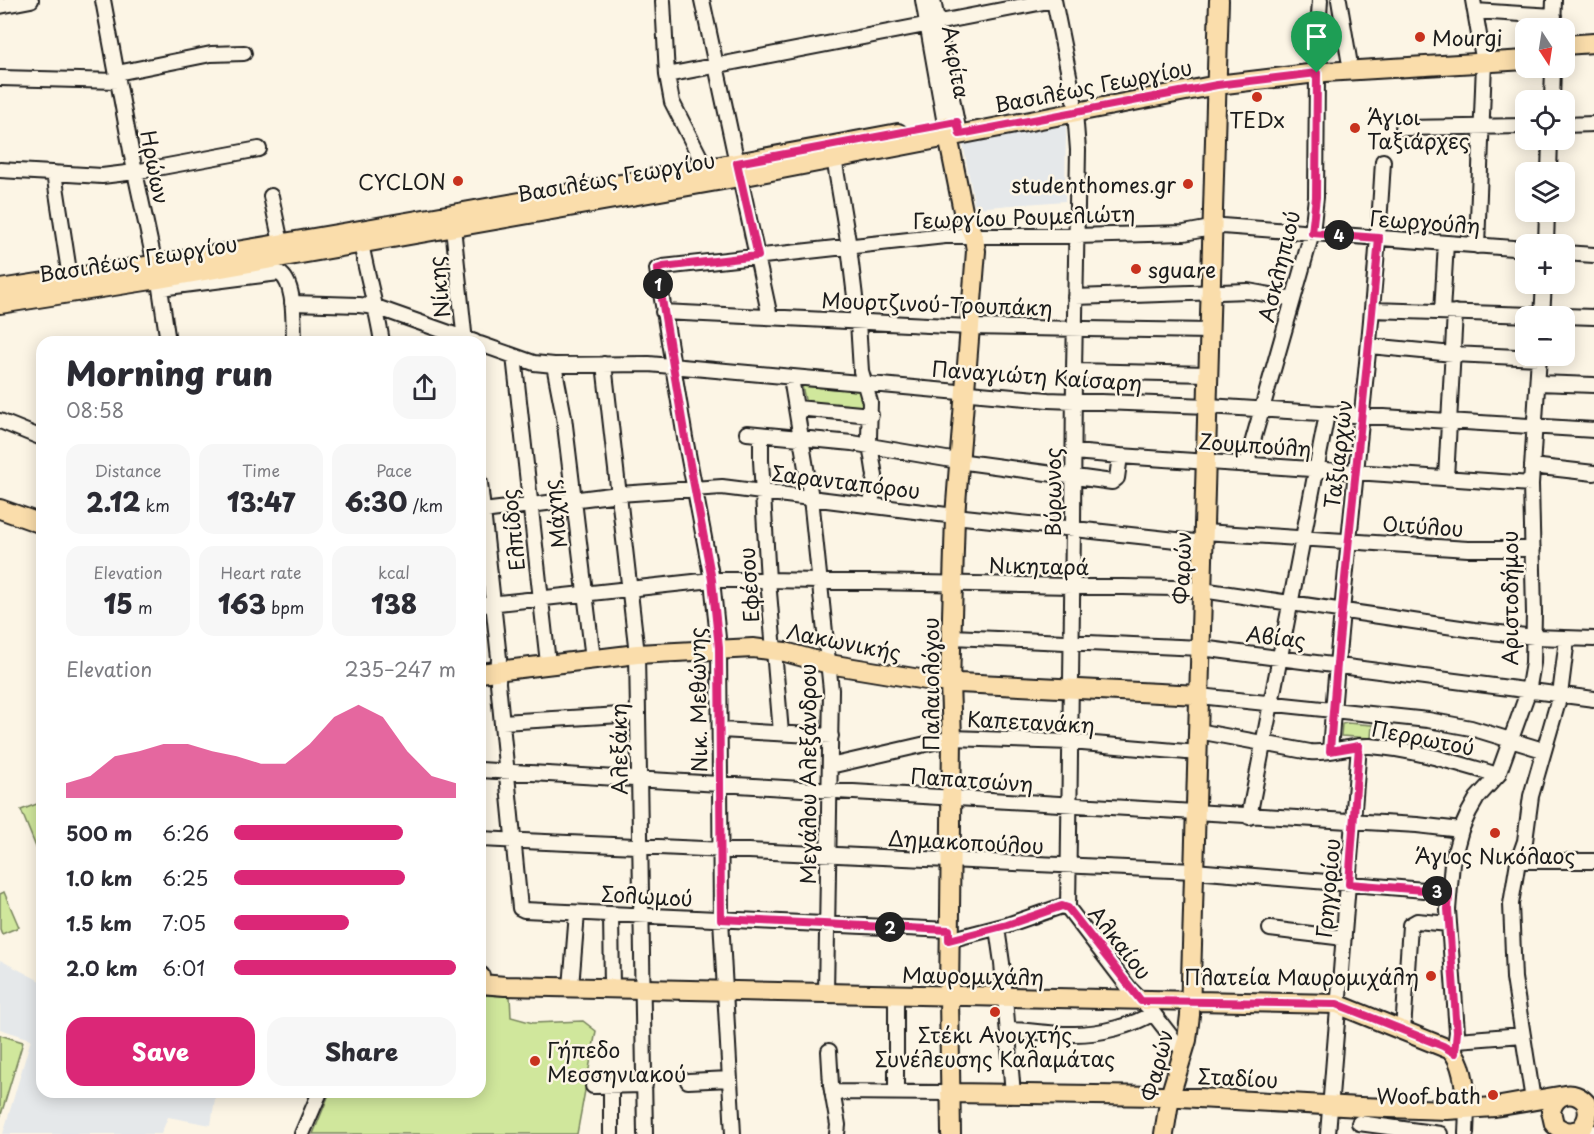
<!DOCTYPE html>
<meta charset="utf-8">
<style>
:root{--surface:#fff;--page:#f7f7f7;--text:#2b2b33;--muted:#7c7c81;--accent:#db2777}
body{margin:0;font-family:"Playpen Sans",sans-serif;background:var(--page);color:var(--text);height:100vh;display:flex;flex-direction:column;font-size:22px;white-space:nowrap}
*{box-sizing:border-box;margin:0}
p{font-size:20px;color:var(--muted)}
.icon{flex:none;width:33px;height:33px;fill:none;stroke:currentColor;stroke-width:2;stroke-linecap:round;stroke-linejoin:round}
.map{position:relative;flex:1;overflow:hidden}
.panel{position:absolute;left:36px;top:336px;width:450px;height:762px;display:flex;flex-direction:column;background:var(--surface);border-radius:18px;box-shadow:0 3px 15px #0003}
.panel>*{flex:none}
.needle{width:39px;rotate:168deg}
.tools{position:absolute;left:1515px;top:18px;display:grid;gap:12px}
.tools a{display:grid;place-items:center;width:60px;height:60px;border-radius:12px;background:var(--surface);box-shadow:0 3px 15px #0003;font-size:30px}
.pin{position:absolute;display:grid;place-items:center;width:51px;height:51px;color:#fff;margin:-62px -26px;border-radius:50% 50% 50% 0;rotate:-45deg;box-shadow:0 0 6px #0007}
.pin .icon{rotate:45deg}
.km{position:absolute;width:30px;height:30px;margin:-15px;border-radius:50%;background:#222;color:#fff;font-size:16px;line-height:30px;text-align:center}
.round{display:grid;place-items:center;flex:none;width:63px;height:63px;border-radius:18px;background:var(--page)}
.headline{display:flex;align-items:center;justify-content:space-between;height:102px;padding:0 30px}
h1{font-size:33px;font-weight:800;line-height:45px}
.stats{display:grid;grid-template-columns:repeat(3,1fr);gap:9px;height:102px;padding:6px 30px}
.stats div{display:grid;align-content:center;border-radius:15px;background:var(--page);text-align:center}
.stats b{font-size:26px;font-weight:800}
.stats small{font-size:16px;font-weight:400}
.stats p{font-size:16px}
.chart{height:168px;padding:12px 30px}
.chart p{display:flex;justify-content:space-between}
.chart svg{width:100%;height:108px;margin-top:6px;fill:var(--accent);opacity:.7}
.primary-button{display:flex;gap:12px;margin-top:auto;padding:12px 30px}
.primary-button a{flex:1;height:69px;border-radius:18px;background:var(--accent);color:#fff;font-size:24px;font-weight:800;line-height:69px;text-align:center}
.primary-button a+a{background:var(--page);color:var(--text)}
ul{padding:0 30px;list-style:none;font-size:20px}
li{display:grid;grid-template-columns:96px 72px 1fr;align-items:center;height:45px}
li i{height:15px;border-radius:8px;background:var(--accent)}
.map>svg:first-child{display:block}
.built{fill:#e5e8ea}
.green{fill:#d0e79c;stroke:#76825c;stroke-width:1.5}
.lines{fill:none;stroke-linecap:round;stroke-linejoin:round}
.minor-casing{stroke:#1c1c1c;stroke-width:18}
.major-casing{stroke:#1c1c1c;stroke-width:22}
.minor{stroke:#fcf5e5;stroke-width:14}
.major{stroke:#faddab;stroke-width:18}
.route-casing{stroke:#fff;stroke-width:12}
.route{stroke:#db2777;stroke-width:8}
.poi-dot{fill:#c8321e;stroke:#fcf5e5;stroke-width:2}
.labels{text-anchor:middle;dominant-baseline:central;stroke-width:5;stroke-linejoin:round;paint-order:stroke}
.poi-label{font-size:21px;fill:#1c1c1c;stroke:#fcf5e5;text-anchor:start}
.street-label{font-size:21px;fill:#1c1c1c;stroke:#fcf5e5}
</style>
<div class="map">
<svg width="1594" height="1134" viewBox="0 0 1594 1134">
<rect width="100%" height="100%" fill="#fcf5e5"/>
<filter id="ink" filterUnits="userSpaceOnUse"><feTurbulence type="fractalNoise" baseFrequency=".0167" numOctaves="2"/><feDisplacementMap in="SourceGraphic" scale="12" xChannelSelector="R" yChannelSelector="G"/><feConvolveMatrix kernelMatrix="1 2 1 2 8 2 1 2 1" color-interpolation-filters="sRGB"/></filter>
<g filter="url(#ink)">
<!-- built -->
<path class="built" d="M 1060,126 L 1066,126 L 1065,201 L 975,208 L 963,144 Z
M 0,960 L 42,982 L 42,1092 L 216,1092 L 211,1125 L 168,1117 L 161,1134 L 3,1134 L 31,1039 L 0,1029 Z"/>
<!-- green -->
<path class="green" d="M 802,386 L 862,391 L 864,410 L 806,404 Z
M 1347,723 L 1372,725 L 1371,738 L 1341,736 L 1342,724 Z
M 42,802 L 42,862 L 21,810 Z
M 4,892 L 19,927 L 2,934 L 0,929 L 0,894 Z
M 480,995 L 510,996 L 511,1017 L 533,1023 L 583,1021 L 596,1031 L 577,1134 L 313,1134 L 330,1092 L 480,1092 Z
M 0,1035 L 23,1042 L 0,1118 Z"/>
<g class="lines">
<!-- minor casing -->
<g class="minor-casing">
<path id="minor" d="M 103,0 L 135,172 L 160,288 L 168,342
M 702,0 L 770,317
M 923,0 L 945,124
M 933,0 L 959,134
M 1054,0 L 1074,100
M 1339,0 L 1349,59
M 1473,0 L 1482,52
M 663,1 L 667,75 L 672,102 L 706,169
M 0,6 L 31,0
M 1475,11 L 1554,16
M 1553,28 L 1554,0
M 1316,61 L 1320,0
M 117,73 L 211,54 L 244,53
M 667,75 L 1054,0
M 0,78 L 118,81
M 1552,100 L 1553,68
M 1564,125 L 1594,124
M 1403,128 L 1526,126
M 834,158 L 849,247 L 858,322 L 861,371 L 870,402 L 869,438 L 875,476 L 871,505
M 0,170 L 102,176 L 135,172 L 259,149
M 1549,172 L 1550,140
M 54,173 L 70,278
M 271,196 L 281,243
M 453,227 L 465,342
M 361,243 C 367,276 377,309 382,342
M 1546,244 L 1547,212
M 1477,246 L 1484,63
M 1564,253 L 1594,255
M 160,288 L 279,273 C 296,282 293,324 294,342
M 1075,297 L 1248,291 L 1293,299
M 292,303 L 359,305 L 376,307 L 475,342
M 1372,310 L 1594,317
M 663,312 L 969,327 L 1210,331
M 1442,312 L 1446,243
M 1542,316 L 1544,284
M 480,344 L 534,363 L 554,365 L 649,364 L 1048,400 L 1208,406 L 1594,430
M 1370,346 L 1453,354 L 1539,358
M 514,356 L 548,663
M 604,364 L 637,654 L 645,1134
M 554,365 L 564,417 L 593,659
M 1074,371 L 1209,374
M 791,378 L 811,498 L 831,690 L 826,994
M 1538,383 L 1594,385
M 797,408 L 871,415
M 0,421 L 42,438
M 747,433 L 852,443 L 958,461 L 1112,482 L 1117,478 L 1120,456
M 761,435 L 761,460 L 768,580 L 781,733
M 1074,452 L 1120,456 L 1531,484
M 1246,465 L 1312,233 L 1316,197 L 1317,73
M 1532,466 L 1594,473
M 1446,478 L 1455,312
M 480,483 L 499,658 L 498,683 L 520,908 L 524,910 L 949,930
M 483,511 L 619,494 L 722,487 L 955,516 L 1204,543
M 1204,532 L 1468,549 L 1533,549
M 480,605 L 712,580 L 768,580 L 1174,588 L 1202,590 L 1474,630 L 1534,637 L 1594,639
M 952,637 L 1201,648 L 1594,699
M 1199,696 L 1428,720 L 1471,728 L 1543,750
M 502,722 L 638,714
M 720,730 L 831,736
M 1198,731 L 1310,752 C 1330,754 1349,745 1370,746 C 1413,749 1456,763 1498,775
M 1330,751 C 1344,554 1372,358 1383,161
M 830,766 L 952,738 L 1071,742 L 1198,753
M 480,770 L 1417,825 L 1461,830
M 1249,817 L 1327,414
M 480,839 L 1194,871 L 1449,892
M 1518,861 L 1594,861
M 1068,908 L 1073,528 L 1074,371 L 1078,150 L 1075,112
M 1068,908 L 1129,988 L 1149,1008 L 1177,1044 L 1184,1051
M 611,914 L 612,988
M 997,928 L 1002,963 L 1013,1094
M 1270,929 L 1344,938
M 949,940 L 1007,925 L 1062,906 L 1068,908
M 571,987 L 577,913
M 1008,1030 C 1031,1030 1053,1035 1075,1034 C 1099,1034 1133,1026 1153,1013
M 1403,1031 L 1410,925 L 1417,921 L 1449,924
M 1457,1040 L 1523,1035
M 829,1051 L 831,1085 L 838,1125 L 837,1134
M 1454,1053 L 1457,1032 L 1448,910 L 1452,863 L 1461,830 L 1469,812 L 1477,798 L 1498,775 L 1528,692 L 1533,663 L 1534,613 L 1531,484 L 1539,356
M 688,1081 L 730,1079
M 593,1086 L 645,1085
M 611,1086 L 611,1134
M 832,1092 L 950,1093
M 896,1092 L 896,996
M 1533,1100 L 1514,978 L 1511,904 L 1518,861 L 1525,841 L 1531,796 L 1560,695 L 1567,639
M 1359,1123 L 1440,1134
M 302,1134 L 320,1092
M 733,1134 L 721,919 L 719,648 L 712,580 L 685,438 L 657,269 L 663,267 L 945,236 L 1076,236 L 1184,233 L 1222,226 L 1526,249
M 1328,1134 L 1359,746
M 1466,1134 L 1467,1109
M 1591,1134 L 1594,1132"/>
</g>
<!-- major casing -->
<g class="major-casing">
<path id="major" d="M 1564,45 L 1594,43
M 946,126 L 963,211 L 974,238 L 976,251 L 955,516 L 950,683 L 952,738 L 949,997 L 951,1134
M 0,289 C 300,243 599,189 898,133
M 0,304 L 158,279 L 740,177 L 1217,85 L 1325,72 L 1526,60
M 0,509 L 42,524
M 480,673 L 637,654 L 753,648 L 785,652 L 829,664 L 938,682 L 1199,695
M 480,976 L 481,984 L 505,986 L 1337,1004 L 1451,1050 C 1464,1063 1465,1091 1467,1109
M 950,1093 L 1162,1096 L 1360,1107 L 1447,1110 L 1495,1107 L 1565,1095
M 1164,1134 L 1170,1096 L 1187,1040 L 1190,1015 L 1219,0
M 1576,1134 C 1585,1124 1591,1117 1586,1103 C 1574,1089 1555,1093 1551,1111 L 1554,1124 C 1562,1132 1572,1134 1582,1128"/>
</g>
<!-- minor -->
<use href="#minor" class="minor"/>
<!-- major -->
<use href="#major" class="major"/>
</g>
</g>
<g class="lines" filter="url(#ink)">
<!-- route casing -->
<g class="route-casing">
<path id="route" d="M 1317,73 L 1316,197 L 1312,233 L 1379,238 C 1364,409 1342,580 1330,751 L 1359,746 L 1349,884 L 1449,892 L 1448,909 L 1457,1032 L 1455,1053 L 1443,1046 L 1337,1004 L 1141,1001 L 1068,908 L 1062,906 L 1007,925 L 949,940 L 949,930 L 721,919 L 719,648 L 712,580 L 685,438 L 657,269 L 663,267 L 758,256 L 737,163 L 957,122 L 960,134 L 1217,85 Z"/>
</g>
<!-- route -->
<use href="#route" class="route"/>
</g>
<!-- markers -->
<g class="poi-dot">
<circle cx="1420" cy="37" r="6"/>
<circle cx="1257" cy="97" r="6"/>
<circle cx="1355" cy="128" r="6"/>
<circle cx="458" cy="181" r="6"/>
<circle cx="1188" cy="184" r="6"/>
<circle cx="1136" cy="269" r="6"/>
<circle cx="1495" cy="833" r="6"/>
<circle cx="1431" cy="976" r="6"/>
<circle cx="995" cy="1012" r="6"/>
<circle cx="535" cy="1061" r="6"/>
<circle cx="1493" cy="1095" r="6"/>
</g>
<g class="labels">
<!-- poi labels -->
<g class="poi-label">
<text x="1432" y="37">Mourgi</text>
<text x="1367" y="116">Άγιοι<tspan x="1367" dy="24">Ταξιάρχες</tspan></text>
<text x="1257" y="119" text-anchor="middle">TEDx</text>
<text x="446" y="181" text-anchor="end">CYCLON</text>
<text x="1176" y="184" text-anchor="end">studenthomes.gr</text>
<text x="1148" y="269">sguare</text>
<text x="1495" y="855" text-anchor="middle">Άγιος Νικόλαος</text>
<text x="1419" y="976" text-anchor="end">Πλατεία Μαυρομιχάλη</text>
<text x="995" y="1034" text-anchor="middle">Στέκι Ανοιχτής<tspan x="995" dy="24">Συνέλευσης Καλαμάτας</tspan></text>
<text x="547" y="1049">Γήπεδο<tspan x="547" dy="24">Μεσσηνιακού</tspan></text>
<text x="1481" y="1095" text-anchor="end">Woof bath</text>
</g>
<!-- street labels -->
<g class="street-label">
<text transform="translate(957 62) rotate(80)">Ακρίτα</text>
<text transform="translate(1093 85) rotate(-11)">Βασιλέως Γεωργίου</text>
<text transform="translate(156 167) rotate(79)">Ηρώων</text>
<text transform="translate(616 176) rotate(-10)">Βασιλέως Γεωργίου</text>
<text transform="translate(1024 216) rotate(-2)">Γεωργίου Ρουμελιώτη</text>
<text transform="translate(1425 221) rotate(4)">Γεωργούλη</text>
<text transform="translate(138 258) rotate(-9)">Βασιλέως Γεωργίου</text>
<text transform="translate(1278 266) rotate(-76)">Ασκληπιού</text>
<text transform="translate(438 287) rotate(-96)">Νίκης</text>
<text transform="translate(937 303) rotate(2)">Μουρτζινού-Τρουπάκη</text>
<text transform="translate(1037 375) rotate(4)">Παναγιώτη Καίσαρη</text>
<text transform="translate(1255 444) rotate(4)">Ζουμπούλη</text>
<text transform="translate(1337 454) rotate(-83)">Ταξιαρχών</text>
<text transform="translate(846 481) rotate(7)">Σαρανταπόρου</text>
<text transform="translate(1052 492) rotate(-90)">Βύρωνος</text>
<text transform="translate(554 514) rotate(-97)">Μάχης</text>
<text transform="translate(1423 525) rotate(4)">Οιτύλου</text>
<text transform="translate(512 530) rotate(-96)">Ελπίδος</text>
<text transform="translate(1039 565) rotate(1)">Νικηταρά</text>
<text transform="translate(1181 568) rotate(-88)">Φαρών</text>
<text transform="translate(748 585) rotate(-94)">Εφέσου</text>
<text transform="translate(1509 598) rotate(-90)">Αριστοδήμου</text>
<text transform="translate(1276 636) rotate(7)">Αβίας</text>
<text transform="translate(844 641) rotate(11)">Λακωνικής</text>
<text transform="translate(930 684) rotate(-90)">Παλαιολόγου</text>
<text transform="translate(697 700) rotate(-91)">Νικ. Μεθώνης</text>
<text transform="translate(1031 721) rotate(3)">Καπετανάκη</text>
<text transform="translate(1423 737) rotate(11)">Περρωτού</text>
<text transform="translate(618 749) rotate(-91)">Αλεξάκη</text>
<text transform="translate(807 774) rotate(-90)">Μεγάλου Αλεξάνδρου</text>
<text transform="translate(972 779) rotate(4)">Παπατσώνη</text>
<text transform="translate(966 841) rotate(3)">Δημακοπούλου</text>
<text transform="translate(1327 888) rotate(-85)">Γρηγορίου</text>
<text transform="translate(647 895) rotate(3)">Σολωμού</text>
<text transform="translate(1121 942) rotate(52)">Αλκαίου</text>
<text transform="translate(973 975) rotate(1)">Μαυρομιχάλη</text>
<text transform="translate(1156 1065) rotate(-76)">Φαρών</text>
<text transform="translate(1238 1077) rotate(3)">Σταδίου</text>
</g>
</g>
</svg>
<div class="tools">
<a><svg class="needle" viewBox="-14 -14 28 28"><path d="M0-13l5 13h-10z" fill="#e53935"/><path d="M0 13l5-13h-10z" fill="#7c7c81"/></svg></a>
<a><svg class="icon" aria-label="locate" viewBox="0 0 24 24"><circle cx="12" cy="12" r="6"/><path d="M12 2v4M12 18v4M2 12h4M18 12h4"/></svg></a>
<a><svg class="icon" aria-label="layers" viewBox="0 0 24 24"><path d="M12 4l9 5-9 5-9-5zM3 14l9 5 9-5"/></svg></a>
<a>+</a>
<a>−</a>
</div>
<div class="pin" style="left:1317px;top:73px;background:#1e9e55"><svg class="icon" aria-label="arrive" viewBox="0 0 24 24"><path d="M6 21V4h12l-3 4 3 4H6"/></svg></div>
<b class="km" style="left:658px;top:284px">1</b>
<b class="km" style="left:890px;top:927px">2</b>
<b class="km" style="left:1437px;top:891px">3</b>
<b class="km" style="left:1339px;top:235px">4</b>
<section class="panel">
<div class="headline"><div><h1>Morning run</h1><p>08:58</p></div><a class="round"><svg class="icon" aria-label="share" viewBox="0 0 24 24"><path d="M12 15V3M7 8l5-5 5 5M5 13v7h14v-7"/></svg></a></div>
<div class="stats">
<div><p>Distance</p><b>2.12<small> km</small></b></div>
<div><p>Time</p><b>13:47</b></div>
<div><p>Pace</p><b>6:30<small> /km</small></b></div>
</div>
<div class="stats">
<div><p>Elevation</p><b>15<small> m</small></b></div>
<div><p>Heart rate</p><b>163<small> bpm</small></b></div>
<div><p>kcal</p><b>138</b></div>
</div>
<div class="chart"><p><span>Elevation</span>235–247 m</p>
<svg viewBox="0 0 160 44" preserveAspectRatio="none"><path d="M0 44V38L10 35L20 27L30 25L40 22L50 22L60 25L70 27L80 30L90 30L100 22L110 11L120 6L130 11L140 25L150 35L160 38V44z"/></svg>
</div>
<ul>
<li><b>500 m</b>6:26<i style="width:76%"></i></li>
<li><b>1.0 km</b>6:25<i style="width:77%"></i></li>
<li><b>1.5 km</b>7:05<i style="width:52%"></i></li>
<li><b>2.0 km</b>6:01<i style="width:100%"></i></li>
</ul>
<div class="primary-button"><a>Save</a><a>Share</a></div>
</section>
</div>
